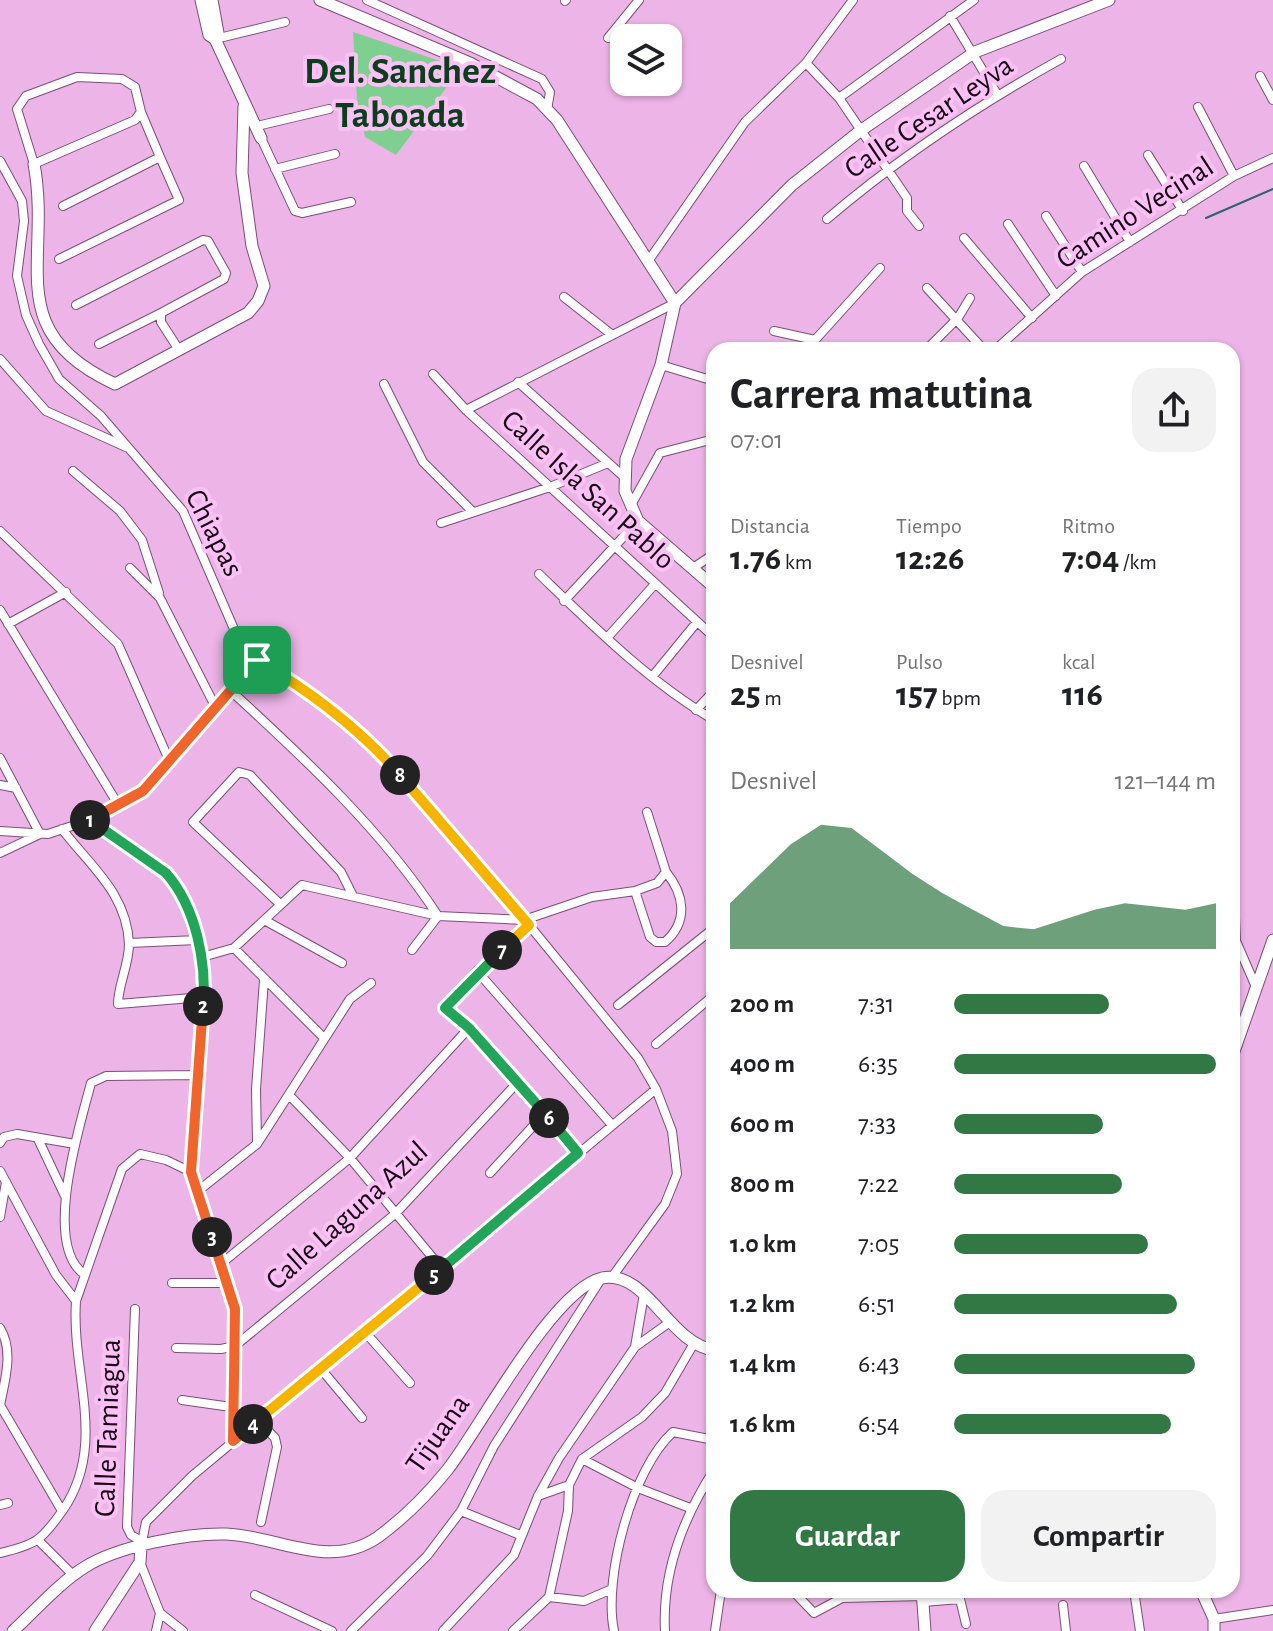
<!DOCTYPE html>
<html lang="es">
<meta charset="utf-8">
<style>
:root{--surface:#fff;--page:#f2f2f2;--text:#202124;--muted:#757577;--accent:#317844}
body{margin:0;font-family:"Alegreya Sans",sans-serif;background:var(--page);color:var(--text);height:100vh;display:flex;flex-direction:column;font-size:30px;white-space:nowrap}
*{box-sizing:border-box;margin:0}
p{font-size:26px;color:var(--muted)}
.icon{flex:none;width:44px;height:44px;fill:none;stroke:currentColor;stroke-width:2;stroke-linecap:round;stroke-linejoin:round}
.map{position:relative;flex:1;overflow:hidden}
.sheet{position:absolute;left:706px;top:342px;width:534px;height:1256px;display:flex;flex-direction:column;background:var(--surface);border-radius:24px;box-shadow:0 2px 6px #0004}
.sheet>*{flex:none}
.buttons{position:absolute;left:610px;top:24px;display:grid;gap:16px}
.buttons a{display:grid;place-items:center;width:72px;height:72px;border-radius:16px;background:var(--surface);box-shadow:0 2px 6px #0004;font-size:40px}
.pin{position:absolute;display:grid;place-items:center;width:68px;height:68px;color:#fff;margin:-34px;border-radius:16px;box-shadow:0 4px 12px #0006}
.km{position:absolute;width:40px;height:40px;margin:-20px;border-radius:50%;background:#222;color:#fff;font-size:22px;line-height:40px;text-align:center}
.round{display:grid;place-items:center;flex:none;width:84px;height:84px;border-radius:24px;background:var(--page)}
.summary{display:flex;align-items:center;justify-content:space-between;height:136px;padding:0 24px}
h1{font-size:44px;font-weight:600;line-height:60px}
.figures{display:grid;grid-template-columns:repeat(3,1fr);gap:12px;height:136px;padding:8px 24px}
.figures div{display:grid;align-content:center}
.figures b{font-size:34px;font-weight:600}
.figures small{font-size:22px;font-weight:400}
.figures p{font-size:22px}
.chart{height:224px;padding:16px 24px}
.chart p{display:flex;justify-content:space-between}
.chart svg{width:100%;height:144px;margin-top:8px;fill:var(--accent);opacity:.7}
.action{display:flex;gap:16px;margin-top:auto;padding:16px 24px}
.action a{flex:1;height:92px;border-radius:24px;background:var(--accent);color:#fff;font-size:32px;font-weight:600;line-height:92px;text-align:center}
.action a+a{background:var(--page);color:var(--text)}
ul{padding:0 24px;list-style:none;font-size:26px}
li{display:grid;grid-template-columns:128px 96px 1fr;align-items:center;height:60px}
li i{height:20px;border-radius:10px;background:var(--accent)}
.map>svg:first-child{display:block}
.park{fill:#7fd090}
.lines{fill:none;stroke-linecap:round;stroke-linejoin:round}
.stream{stroke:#2c6271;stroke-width:2}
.street-casing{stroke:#7e4c7a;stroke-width:10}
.secondary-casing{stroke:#7e4c7a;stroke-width:13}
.street{stroke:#fff;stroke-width:8}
.secondary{stroke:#fff;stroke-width:11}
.split-1-casing{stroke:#fff;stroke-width:16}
.split-2-casing{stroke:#fff;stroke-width:16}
.split-3-casing{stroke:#fff;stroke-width:16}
.split-4-casing{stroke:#fff;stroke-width:16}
.split-5-casing{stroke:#fff;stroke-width:16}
.split-6-casing{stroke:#fff;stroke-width:16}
.split-7-casing{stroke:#fff;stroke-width:16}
.split-8-casing{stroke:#fff;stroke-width:16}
.split-9-casing{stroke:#fff;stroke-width:16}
.split-1{stroke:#f0652b;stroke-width:10}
.split-2{stroke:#22a559;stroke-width:10}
.split-3{stroke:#f0652b;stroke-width:10}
.split-4{stroke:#f0652b;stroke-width:10}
.split-5{stroke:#f5b400;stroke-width:10}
.split-6{stroke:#22a559;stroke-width:10}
.split-7{stroke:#22a559;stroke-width:10}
.split-8{stroke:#f5b400;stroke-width:10}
.split-9{stroke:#f5b400;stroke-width:10}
.labels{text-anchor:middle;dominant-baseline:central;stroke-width:8;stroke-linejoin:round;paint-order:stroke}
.street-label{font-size:30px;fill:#170516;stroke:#fbc1f5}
.district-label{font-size:38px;font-weight:bold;fill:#0b3e1c;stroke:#fbc1f5}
</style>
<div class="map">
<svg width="1273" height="1631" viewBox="0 0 1273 1631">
<rect width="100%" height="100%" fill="#edb4e7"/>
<!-- park -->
<path class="park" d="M 353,32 L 461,68 L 396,155 L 365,137 L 357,99 Z"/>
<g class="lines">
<!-- stream -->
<path class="stream" d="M 1206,218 L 1273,189"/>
<!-- street casing -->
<g class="street-casing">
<path id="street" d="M 367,0 L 542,79 L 550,92 L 547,110
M 565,1 L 566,0
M 950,16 L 997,94
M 608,38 L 639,0
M 215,39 L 285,22
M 806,63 L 839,98 L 907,198 L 907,211 L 919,226
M 1260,76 L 1273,100
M 77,77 L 122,79 L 135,87 L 141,112 L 135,120 L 34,164 L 17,109 L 26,96 Z
M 839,98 L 974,0
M 1198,107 L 1234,176
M 257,126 L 329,109
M 261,138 L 295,211 L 302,213 L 351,202
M 1148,155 L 1183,211
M 0,161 L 22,201 L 24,221 L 17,276 L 26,315 L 39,344 L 59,379 L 101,416 L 183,511 L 237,636 L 257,660 L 296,683 L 386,759 L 529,925 L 638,1058 L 656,1089 L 672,1131 L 677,1174 L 665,1204 L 612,1277
M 1084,166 L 1130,242
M 275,169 L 335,154
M 63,206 L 160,157 L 141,112
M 1046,216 L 1082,272
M 827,219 C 900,157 978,105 1061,59
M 1008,224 L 1056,296
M 964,238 L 1032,318
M 59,259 L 179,200 L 160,157
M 649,260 L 745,122 L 806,63 L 853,0
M 927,288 L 984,350
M 564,297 L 611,334
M 76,305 L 203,240 L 208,241 L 226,273 L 224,279 L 161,313 L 161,322 L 179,350
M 774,331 L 815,340
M 99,344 L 161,313
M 811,350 L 815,340 L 880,268
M 926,350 L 958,318 L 970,298
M 995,350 L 1082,272 L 1234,176 L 1273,158
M 0,359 L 46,411 L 126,447
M 661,365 L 714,381
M 433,374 L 466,410 L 714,637
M 518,382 L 623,476
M 384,384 L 423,462 L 473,512
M 466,410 L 675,303
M 73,471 L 120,511 L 142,540 L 159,593
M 631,505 L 660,453 L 714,439
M 441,523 L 550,487 L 608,463
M 0,531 L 118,644 L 169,760
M 130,568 L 160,598 L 215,706
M 693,568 L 714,554
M 539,574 C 593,626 648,681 714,720
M 564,601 L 638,521
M 0,610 L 119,806
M 8,624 L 66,592
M 607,638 L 655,584
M 652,677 L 697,622
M 230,690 C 305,759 382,830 438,916
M 696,710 L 714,691
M 0,758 L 40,834 L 0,853
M 0,785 L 16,788
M 90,820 L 166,873 L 182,896 L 204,968 L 191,1172 L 235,1309 L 233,1441
M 62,829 C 90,866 127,893 129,944 C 129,965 118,985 118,1004 L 204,997
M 0,831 L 48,834 L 90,820 L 143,791 L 257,660
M 1232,848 L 1236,941 L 1232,953
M 635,891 L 650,937 L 656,942 L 665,942 C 689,921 684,894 666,872
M 280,904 L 193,822 L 239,772 L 250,775 L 341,872 L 352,894
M 266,921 L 342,963
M 529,925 L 477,971 L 445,1008 L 469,1028 L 578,1153
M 1236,941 L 1256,987
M 129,943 L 197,940
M 234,948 L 323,1037
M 412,950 L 438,916
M 202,957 L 234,948 L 302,885 L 438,916 L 524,920 L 592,897 L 635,891 L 657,883 L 666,872 L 647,812
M 477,971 L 612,1125
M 618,1005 L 714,928
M 656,1044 L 714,995
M 290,1096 L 350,1158 L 442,1269
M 38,1139 L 65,1196
M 0,1143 L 4,1137 L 17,1134 L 75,1144
M 257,1143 L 256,1089 L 264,980
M 0,1171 L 56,1275 L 76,1301
M 490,1173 L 545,1113
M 198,1191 L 257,1144 L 350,999 L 371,983
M 0,1217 L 6,1182
M 222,1263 L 350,1158 L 469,1028
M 84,1274 C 42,1244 80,1125 91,1083 L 106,1076 L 198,1075
M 172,1283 L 228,1283
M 135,1309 L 127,1527 L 131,1535 L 141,1541
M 0,1328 C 14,1351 5,1380 0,1405 L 62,1511
M 365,1332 L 410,1383
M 635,1347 L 644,1294
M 176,1348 L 221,1349 L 235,1346 L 395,1214 L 518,1082
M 321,1369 L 362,1418
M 182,1400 L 231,1407
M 258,1420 L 275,1438 L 277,1447 L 261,1522
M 582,1459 L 638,1488 L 690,1508
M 538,1496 L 569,1485
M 0,1505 L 8,1503
M 461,1511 L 520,1535
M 39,1541 L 74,1576
M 141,1547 L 146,1522 L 192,1476 L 656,1089
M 0,1553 C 36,1545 42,1540 63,1510 C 108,1444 71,1374 76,1301 L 122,1169 L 140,1154 L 166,1160 L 191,1172
M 140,1562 L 160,1613 L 183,1631
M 792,1590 L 814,1613 L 842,1598 L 922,1596
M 1134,1590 L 1140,1631
M 255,1595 L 332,1631
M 549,1597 L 584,1601 L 612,1589
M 923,1602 L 960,1599 L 966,1624
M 1063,1605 L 1066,1631
M 1214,1619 L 1273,1610
M 156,1631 L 160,1613
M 351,1631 L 427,1556 L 461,1511 L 494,1446 L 601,1279
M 443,1631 L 514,1555 L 538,1496 L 559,1458 L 635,1347 L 670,1322
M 513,1631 L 549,1597 L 568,1511 L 569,1485 L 582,1459 L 642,1417 L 665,1393 L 693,1345
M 614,1631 C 603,1578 632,1469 673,1432 L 714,1440
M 665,1631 C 662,1573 683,1518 714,1470
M 715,1631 L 721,1590"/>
</g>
<!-- secondary casing -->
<g class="secondary-casing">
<path id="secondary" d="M 201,0 L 209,35 L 215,39 L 261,138
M 212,0 L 218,33 L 215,39
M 320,0 L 470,63 L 537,99 L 557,120 L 675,303
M 34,164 C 52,261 0,331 115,384 L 248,313 L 258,301 L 264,286 L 252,246 L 242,173 L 244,106
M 714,587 L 638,521 L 625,491 L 626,459 L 661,365 L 675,303 L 792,185 L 860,131 L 975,52 L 1109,0
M 1232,1057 L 1273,940
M 922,1590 L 925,1631
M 1201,1590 L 1214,1619 L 1214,1631
M 13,1631 C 36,1610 59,1583 85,1567 C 118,1546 188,1533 226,1534 C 279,1536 329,1571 378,1537 C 404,1518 428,1494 448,1469 C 480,1428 553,1289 602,1278 C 647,1269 669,1344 714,1350
M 95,1631 L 140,1562 L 141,1547"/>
</g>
<!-- street -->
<use href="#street" class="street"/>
<!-- secondary -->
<use href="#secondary" class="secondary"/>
</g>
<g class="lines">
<!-- split-1 casing -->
<g class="split-1-casing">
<path id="split-1" d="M 90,820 L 143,791 L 257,660"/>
</g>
<!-- split-2 casing -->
<g class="split-2-casing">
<path id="split-2" d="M 90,820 L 166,873 C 196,907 207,963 203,1006"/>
</g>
<!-- split-3 casing -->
<g class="split-3-casing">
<path id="split-3" d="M 203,1006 L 191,1172 L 212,1237"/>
</g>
<!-- split-4 casing -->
<g class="split-4-casing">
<path id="split-4" d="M 212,1237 L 235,1309 L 233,1441 L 253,1424"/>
</g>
<!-- split-5 casing -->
<g class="split-5-casing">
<path id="split-5" d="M 253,1424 L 434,1275"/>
</g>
<!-- split-6 casing -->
<g class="split-6-casing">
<path id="split-6" d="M 434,1275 L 578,1153 L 549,1118"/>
</g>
<!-- split-7 casing -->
<g class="split-7-casing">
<path id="split-7" d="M 502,950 L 445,1008 L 469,1028 L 549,1118"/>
</g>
<!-- split-8 casing -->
<g class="split-8-casing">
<path id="split-8" d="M 400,775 L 529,925 L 502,950"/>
</g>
<!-- split-9 casing -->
<g class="split-9-casing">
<path id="split-9" d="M 257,660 C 308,690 361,730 400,775"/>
</g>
<!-- split-1 -->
<use href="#split-1" class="split-1"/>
<!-- split-2 -->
<use href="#split-2" class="split-2"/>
<!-- split-3 -->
<use href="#split-3" class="split-3"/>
<!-- split-4 -->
<use href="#split-4" class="split-4"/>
<!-- split-5 -->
<use href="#split-5" class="split-5"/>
<!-- split-6 -->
<use href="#split-6" class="split-6"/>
<!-- split-7 -->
<use href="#split-7" class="split-7"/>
<!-- split-8 -->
<use href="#split-8" class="split-8"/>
<!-- split-9 -->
<use href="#split-9" class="split-9"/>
</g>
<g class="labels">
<!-- street labels -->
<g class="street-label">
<text transform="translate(929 117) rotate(-34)">Calle Cesar Leyva</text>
<text transform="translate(1135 213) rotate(-33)">Camino Vecinal</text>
<text transform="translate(588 490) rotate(42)">Calle Isla San Pablo</text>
<text transform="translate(214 533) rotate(63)">Chiapas</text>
<text transform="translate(347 1216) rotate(-42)">Calle Laguna Azul</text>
<text transform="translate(108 1428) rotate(-88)">Calle Tamiagua</text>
<text transform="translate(438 1434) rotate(-55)">Tijuana</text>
</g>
<!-- district labels -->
<g class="district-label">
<text x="400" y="72">Del. Sanchez<tspan x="400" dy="44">Taboada</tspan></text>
</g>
</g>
</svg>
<div class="buttons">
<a><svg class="icon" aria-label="layers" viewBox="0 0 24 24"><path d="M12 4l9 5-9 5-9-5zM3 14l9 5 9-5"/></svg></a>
</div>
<div class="pin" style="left:257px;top:660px;background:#1e9e55"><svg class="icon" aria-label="arrive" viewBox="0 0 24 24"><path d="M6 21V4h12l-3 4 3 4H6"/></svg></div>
<b class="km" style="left:90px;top:820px">1</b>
<b class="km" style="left:203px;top:1006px">2</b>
<b class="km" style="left:212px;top:1237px">3</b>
<b class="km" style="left:253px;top:1424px">4</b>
<b class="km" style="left:434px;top:1275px">5</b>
<b class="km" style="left:549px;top:1118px">6</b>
<b class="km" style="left:502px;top:950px">7</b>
<b class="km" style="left:400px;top:775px">8</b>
<section class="sheet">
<div class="summary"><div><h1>Carrera matutina</h1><p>07:01</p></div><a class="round"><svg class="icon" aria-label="share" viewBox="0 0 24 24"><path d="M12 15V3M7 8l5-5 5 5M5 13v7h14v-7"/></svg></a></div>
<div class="figures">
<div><p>Distancia</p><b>1.76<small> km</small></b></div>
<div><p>Tiempo</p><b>12:26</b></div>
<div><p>Ritmo</p><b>7:04<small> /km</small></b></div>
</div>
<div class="figures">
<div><p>Desnivel</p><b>25<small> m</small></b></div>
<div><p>Pulso</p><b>157<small> bpm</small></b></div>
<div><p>kcal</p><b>116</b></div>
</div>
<div class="chart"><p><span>Desnivel</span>121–144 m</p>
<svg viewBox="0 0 160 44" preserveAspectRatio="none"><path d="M0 44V30L10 21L20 12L30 6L40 7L50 14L60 21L70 27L80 32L90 37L100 38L110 35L120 32L130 30L140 31L150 32L160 30V44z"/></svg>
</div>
<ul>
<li><b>200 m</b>7:31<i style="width:59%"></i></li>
<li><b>400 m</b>6:35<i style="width:100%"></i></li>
<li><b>600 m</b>7:33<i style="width:57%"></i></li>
<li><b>800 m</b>7:22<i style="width:64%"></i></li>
<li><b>1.0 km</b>7:05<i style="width:74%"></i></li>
<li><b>1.2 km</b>6:51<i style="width:85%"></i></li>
<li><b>1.4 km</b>6:43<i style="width:92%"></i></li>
<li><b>1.6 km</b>6:54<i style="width:83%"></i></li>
</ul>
<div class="action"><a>Guardar</a><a>Compartir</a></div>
</section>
</div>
